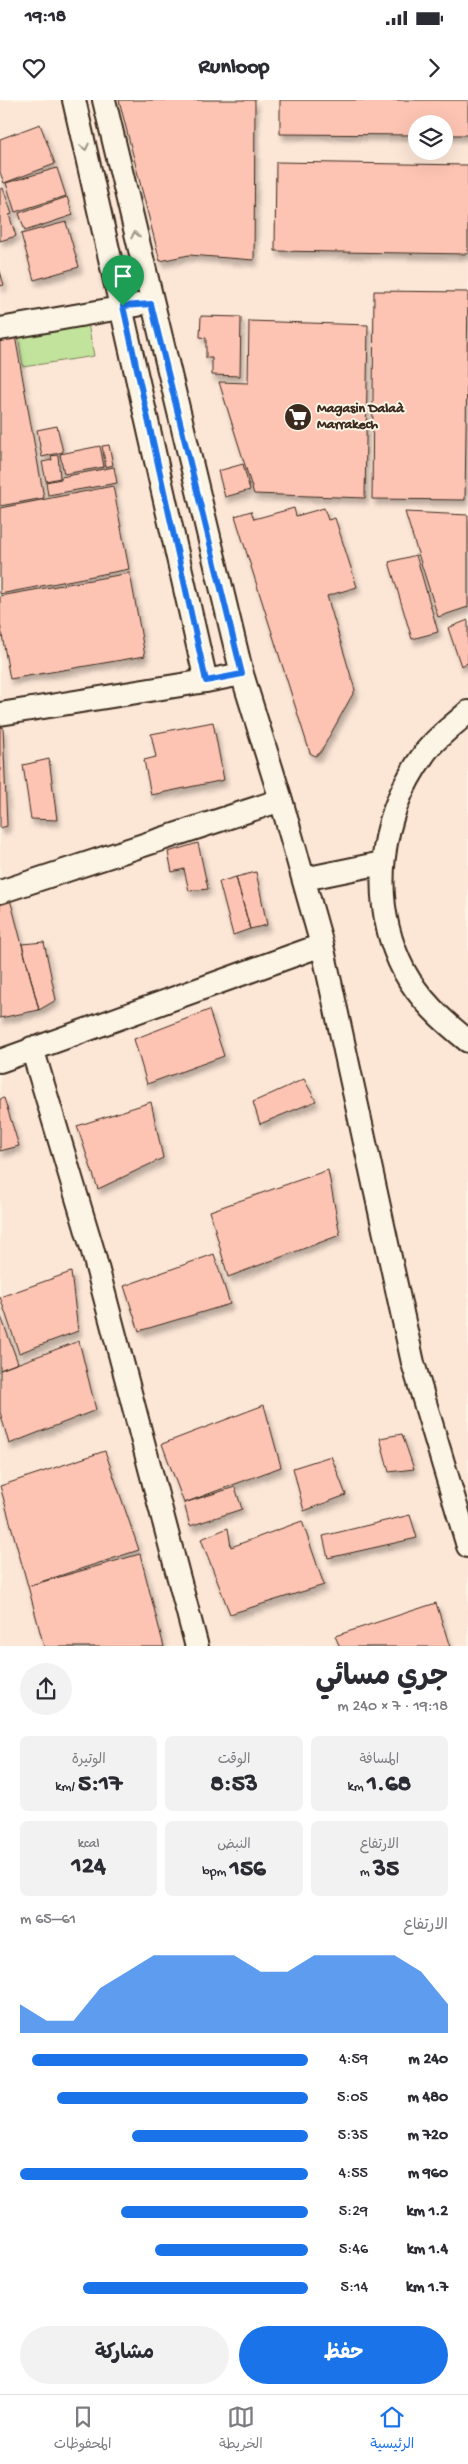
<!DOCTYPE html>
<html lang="ar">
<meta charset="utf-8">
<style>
:root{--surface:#fff;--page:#f2f2f3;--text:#2b2b33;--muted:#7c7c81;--line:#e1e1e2;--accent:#1a73e8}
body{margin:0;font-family:"Gochi Hand","Playpen Sans Arabic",sans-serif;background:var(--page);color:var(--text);direction:rtl;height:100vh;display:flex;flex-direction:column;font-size:19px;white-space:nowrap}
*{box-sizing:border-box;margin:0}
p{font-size:16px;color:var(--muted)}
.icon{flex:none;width:28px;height:28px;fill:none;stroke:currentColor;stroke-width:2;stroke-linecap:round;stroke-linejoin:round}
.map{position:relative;height:1546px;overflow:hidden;direction:ltr}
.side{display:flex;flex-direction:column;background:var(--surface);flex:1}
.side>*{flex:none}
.buttons{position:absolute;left:408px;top:15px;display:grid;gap:10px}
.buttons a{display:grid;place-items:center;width:45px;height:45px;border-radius:50%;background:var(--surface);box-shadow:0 5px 20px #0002;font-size:25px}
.pin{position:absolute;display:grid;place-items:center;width:42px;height:42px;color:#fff;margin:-51px -21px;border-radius:50% 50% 50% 0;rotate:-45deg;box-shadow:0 0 5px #0007}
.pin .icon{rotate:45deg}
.round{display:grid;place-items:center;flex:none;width:52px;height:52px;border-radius:26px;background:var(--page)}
.head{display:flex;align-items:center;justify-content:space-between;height:85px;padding:0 20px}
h1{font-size:28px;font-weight:700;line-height:38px}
.stats{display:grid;grid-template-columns:repeat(3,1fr);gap:8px;height:85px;padding:5px 20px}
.stats div{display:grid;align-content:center;border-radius:8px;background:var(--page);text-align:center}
.stats b{font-size:25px;font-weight:700}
.stats small{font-size:14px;font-weight:400}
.stats p{font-size:14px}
.chart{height:140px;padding:10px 20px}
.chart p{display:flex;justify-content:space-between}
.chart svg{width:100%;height:90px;margin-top:5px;fill:var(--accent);opacity:.7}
.cta{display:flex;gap:10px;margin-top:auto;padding:10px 20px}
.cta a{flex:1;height:58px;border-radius:30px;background:var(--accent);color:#fff;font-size:20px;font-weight:700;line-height:58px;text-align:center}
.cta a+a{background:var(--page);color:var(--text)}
ul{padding:0 20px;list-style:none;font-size:16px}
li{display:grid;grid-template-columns:80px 60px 1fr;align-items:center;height:38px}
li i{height:12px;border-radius:6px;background:var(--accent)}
.status{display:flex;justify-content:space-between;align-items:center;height:35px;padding:0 25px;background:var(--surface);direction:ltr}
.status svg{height:14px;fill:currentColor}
header{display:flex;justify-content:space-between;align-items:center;height:65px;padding:0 20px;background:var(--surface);font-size:22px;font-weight:700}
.dock{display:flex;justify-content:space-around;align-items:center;height:70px;border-top:1px solid var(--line);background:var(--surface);font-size:14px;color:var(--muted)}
.dock a{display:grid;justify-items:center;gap:2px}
.dock .current{color:var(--accent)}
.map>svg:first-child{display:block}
.built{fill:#fce6d6;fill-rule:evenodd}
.green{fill:#c2e39c;stroke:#7e865d}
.building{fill:#fdc4b3;stroke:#3b2a1e;filter:url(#shadow)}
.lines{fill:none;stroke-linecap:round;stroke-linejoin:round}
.minor-casing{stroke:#3b2a1e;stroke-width:26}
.minor{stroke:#fcf5e5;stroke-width:22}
.oneway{stroke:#9c9082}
.route-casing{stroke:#fff;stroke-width:10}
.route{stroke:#1a73e8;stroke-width:6}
.labels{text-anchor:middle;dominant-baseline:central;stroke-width:4;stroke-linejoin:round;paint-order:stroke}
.poi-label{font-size:14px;font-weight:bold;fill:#3b2a1e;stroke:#fcf5e5;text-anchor:start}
</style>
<div class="status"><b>19:18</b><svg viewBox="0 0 49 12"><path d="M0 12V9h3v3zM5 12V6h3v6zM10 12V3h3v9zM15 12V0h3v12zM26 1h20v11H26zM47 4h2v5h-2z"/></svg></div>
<header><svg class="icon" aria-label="forward" viewBox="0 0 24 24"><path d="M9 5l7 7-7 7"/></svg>Runloop<svg class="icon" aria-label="heart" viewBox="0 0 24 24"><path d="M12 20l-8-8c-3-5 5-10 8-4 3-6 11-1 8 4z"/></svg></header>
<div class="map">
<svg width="468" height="1547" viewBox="0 0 468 1547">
<defs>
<filter id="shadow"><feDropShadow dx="3" dy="5.5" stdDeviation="2.5" flood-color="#0004"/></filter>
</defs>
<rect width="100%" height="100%" fill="#fcf5e5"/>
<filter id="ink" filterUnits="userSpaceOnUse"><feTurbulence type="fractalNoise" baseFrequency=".02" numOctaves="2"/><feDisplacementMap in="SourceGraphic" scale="10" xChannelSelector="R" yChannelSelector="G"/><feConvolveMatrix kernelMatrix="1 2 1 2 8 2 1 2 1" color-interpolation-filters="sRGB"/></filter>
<g filter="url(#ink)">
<!-- built -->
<path class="built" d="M 0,0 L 468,0 L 468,1546 L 0,1547 ZM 416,24 L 444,24 L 444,51 L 416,51 Z"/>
<!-- green -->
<path class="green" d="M 87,218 L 94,256 L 23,267 L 17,229 Z"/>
<!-- building -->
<path class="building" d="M 119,0 L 255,0 L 254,160 L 189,155 L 160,161 Z
M 280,0 L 468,0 L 468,35 L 444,35 L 444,24 L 416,24 L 416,35 L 280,34 Z
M 40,24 L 55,64 L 4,83 L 0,72 L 0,39 Z
M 276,62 L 468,65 L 468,154 L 275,151 Z
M 57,68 L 66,96 L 15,112 L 6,83 Z
M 3,88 L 12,114 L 9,115 L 16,136 L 0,141 L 0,89 Z
M 67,97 L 73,115 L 25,131 L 19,113 Z
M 66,122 L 79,167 L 34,180 L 21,134 Z
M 0,171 L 4,185 L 0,186 Z
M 374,191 L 468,192 L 465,400 L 372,399 Z
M 201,216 L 241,217 L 240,276 L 212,275 L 212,258 L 206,258 L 206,238 L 200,237 Z
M 249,221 L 368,225 L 365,398 L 254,394 L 219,282 L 248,283 Z
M 14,230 L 44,398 L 0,406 L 0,232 Z
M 57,326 L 63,352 L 42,357 L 37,330 Z
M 109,345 L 113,365 L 106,367 L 102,346 Z
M 100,346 L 104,367 L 64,374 L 60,354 Z
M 58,355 L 60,378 L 46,381 L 42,362 L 52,360 L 51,356 Z
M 243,364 L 250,390 L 225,397 L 218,371 Z
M 114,367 L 117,383 L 48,395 L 46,382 L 61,379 L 61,377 Z
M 113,386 L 129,469 L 0,494 L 0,408 Z
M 294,408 L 296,416 L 324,408 L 328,420 L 335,418 L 357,487 L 327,496 L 355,590 L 320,653 L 315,656 L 310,653 L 235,416 L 251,411 L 254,419 Z
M 405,412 L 468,415 L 468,507 L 438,517 Z
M 416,455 L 438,532 L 412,539 L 389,462 Z
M 130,473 L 145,556 L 10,579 L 0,524 L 0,496 Z
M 468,520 L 468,563 L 461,566 L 448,528 Z
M 213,622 L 224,680 L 151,695 L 144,660 L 156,657 L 151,634 Z
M 3,627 L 7,726 L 0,728 L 0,628 Z
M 49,659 L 57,720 L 31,719 L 23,665 Z
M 198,743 L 208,789 L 189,791 L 184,769 L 172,772 L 168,752 Z
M 256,772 L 267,825 L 250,829 L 236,777 Z
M 236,777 L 250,829 L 233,835 L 219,782 Z
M 10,799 L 39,910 L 0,918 L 0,802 Z
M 44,842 L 56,900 L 39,910 L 22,844 Z
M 209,910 L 224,956 L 147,984 L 134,939 Z
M 304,979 L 316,1001 L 260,1024 L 253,1002 Z
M 4,998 L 19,1046 L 0,1051 L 0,999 Z
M 151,1002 L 163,1058 L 98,1089 L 77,1026 Z
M 328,1070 L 340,1135 L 228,1177 L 210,1111 Z
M 214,1154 L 230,1204 L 139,1231 L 124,1186 Z
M 71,1172 L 78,1231 L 19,1253 L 0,1197 Z
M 0,1214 L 18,1263 L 0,1270 Z
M 79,1241 L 96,1310 L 9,1344 L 0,1312 L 0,1270 Z
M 264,1305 L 281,1367 L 184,1403 L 162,1344 Z
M 402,1334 L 414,1369 L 389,1372 L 380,1338 Z
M 105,1351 L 139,1450 L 28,1486 L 0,1386 Z
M 331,1356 L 346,1395 L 304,1411 L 293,1368 Z
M 235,1387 L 242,1409 L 190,1426 L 184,1403 Z
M 410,1415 L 417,1438 L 328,1458 L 323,1436 Z
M 302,1421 L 324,1485 L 230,1514 L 201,1439 L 228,1428 L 231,1447 Z
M 140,1454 L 164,1547 L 44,1547 L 28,1486 Z
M 436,1503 L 450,1547 L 340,1547 L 335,1536 Z"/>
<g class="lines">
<!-- minor casing -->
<g class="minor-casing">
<path id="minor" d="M 74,0 L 206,581
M 104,0 L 242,574 L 281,700 L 322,845 L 413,1263 L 468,1446
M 0,229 L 137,205
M 468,612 C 454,625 435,638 424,654 C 379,716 368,801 404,871 C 419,899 443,921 468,941
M 0,614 L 206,581 L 242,574
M 304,779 L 382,763
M 0,792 L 281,700
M 32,948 L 92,1148 L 197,1547
M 0,961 L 322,845"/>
</g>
<!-- minor -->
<use href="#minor" class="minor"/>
</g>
<!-- one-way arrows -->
<defs><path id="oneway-chevron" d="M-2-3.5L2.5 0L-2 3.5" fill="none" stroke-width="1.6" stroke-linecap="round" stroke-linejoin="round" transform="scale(1.25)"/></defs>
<g class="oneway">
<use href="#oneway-chevron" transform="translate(85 47) rotate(77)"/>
<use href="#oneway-chevron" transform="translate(135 135) rotate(-103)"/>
</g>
</g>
<g class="lines" filter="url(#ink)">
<!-- route casing -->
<g class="route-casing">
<path id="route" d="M 151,204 L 242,574 L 206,581 L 123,206 Z"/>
</g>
<!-- route -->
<use href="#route" class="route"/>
</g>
<!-- icons -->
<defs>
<g id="supermarket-disc" transform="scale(1.4375)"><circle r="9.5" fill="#3b2a1e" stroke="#fcf5e5"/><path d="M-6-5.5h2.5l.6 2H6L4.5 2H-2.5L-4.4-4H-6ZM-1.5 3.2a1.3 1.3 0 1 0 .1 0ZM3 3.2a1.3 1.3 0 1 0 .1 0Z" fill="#fff"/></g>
</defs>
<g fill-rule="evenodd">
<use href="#supermarket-disc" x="298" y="317"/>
</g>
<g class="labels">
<!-- poi labels -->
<g class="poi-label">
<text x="317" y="309">Magasin Dalaà<tspan x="317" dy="16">Marrakech</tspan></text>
</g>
</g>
</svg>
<div class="buttons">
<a><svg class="icon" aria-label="layers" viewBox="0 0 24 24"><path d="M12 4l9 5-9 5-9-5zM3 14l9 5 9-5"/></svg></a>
</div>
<div class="pin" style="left:123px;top:206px;background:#1e9e55"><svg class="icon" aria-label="arrive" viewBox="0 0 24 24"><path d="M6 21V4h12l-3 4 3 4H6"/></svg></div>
</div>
<section class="side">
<div class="head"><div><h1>جري مسائي</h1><p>19:18 · 7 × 240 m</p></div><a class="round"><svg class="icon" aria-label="share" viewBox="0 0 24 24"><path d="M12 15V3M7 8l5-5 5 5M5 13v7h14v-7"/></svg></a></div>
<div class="stats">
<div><p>المسافة</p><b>1.68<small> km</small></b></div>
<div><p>الوقت</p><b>8:53</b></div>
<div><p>الوتيرة</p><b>5:17<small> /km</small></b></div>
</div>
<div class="stats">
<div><p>الارتفاع</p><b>35<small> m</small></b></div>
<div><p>النبض</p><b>156<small> bpm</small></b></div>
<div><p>kcal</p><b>124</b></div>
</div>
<div class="chart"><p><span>الارتفاع</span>61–65 m</p>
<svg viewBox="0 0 160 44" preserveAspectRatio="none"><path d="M0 44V30L10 38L20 38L30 22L40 14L50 6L60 6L70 6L80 6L90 14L100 14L110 6L120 6L130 6L140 6L150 14L160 30V44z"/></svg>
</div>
<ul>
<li><b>240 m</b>4:59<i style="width:96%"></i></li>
<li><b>480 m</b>5:05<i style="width:87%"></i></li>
<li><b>720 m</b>5:35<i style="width:61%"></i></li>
<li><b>960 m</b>4:55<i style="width:100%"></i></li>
<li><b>1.2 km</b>5:29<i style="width:65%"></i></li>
<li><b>1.4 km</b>5:46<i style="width:53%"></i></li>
<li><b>1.7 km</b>5:14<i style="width:78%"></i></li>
</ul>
<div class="cta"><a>حفظ</a><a>مشاركة</a></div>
</section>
<nav class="dock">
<a class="current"><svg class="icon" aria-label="home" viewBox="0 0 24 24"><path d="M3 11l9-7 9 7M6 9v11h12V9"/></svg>الرئيسية</a>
<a><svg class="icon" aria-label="map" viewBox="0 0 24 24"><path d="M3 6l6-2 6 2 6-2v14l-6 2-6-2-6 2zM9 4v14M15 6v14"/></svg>الخريطة</a>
<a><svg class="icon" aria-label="saved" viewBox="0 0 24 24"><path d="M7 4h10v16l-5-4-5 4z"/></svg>المحفوظات</a>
</nav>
